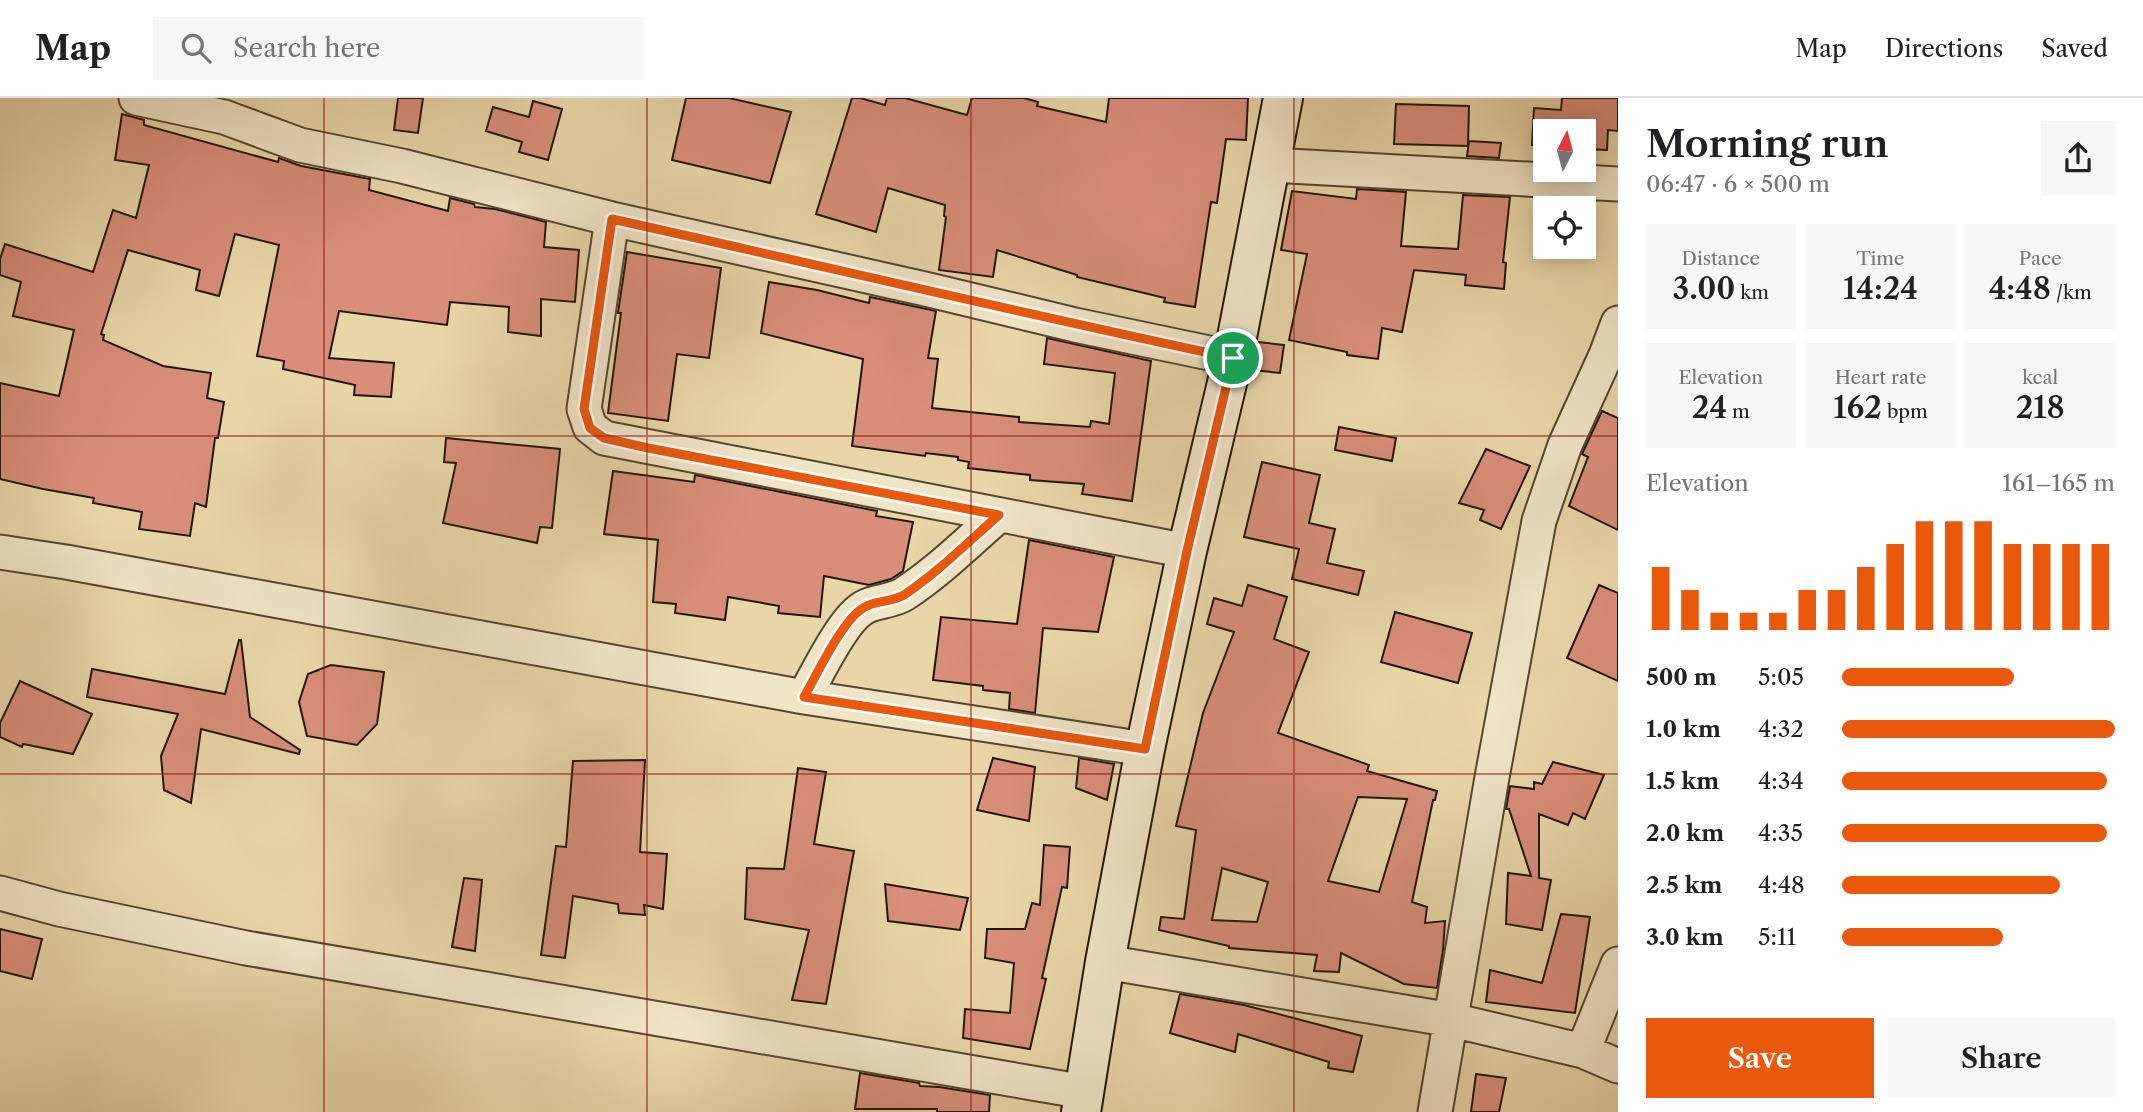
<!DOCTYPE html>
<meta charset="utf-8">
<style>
:root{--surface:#fff;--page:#f6f6f6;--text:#202124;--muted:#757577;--line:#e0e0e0;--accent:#ea580c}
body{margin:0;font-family:"Libre Caslon Text",serif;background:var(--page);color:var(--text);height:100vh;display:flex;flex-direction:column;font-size:26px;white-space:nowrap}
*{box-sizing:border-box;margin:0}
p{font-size:23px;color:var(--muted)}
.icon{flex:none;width:38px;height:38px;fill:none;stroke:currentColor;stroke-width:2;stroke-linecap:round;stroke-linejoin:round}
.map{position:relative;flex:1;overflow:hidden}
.drawer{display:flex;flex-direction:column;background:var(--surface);width:525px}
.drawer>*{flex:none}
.needle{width:46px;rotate:6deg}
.tools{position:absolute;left:1533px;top:21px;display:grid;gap:14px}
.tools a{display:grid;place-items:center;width:63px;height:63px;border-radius:0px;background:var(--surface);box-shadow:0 4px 18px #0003;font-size:35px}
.pin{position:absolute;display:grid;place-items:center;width:60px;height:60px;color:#fff;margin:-30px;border:4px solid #fff;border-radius:50%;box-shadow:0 2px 7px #0007}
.round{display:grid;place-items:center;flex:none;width:74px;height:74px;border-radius:0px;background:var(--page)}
.summary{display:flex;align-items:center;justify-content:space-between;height:119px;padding:0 28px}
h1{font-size:38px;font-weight:600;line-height:52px}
.figures{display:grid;grid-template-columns:repeat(3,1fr);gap:10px;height:119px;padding:7px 28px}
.figures div{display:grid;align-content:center;border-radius:0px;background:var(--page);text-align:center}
.figures b{font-size:30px;font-weight:600}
.figures small{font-size:19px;font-weight:400}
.figures p{font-size:19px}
.chart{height:196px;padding:14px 28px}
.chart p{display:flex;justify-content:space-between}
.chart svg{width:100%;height:126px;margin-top:7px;stroke:var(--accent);stroke-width:6}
.button{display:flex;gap:14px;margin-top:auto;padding:14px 28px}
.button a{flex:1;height:80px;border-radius:0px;background:var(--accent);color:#fff;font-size:28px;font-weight:600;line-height:80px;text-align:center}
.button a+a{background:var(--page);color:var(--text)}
ul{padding:0 28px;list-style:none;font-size:23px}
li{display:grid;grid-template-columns:112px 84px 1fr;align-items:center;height:52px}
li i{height:18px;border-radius:9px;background:var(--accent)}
header{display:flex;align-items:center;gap:42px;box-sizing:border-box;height:98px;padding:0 35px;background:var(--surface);border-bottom:2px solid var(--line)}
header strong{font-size:33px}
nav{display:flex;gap:38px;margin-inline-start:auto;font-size:24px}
.search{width:490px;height:63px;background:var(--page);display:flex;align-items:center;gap:18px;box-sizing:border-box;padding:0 24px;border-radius:0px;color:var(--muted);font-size:26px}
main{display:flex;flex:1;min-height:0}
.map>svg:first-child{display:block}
.building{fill:#d88e7b;stroke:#231607;stroke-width:2;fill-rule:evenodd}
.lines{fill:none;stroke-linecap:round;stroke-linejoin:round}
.street-casing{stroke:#544630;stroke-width:37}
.secondary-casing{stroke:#231607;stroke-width:42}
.street{stroke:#f0e4c7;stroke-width:33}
.secondary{stroke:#f0e4c7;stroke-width:38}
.route-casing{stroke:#fff;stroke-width:14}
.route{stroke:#ea580c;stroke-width:9}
.grid{fill:none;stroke:#8f2418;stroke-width:2;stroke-opacity:0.55}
</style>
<header>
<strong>Map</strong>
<div class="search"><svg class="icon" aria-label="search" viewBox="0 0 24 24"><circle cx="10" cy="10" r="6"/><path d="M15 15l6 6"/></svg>Search here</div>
<nav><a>Map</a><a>Directions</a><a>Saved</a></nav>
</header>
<main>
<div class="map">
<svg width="1618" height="1014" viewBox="0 0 1618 1014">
<rect width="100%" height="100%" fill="#e8d6a9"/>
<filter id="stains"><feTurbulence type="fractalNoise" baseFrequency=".00286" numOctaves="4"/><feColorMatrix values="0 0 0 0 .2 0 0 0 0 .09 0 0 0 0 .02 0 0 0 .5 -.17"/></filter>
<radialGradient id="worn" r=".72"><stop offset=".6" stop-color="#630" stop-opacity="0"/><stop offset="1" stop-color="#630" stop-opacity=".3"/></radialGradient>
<!-- building -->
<path class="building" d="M 398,0 L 423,0 L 418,35 L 394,32 Z
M 686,0 L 729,0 L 791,14 L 770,85 L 672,62 Z
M 852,0 L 860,0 L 885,7 L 887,0 L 905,0 L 967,17 L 972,0 L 1024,0 L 1038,4 L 1037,8 L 1106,24 L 1109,0 L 1248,0 L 1246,42 L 1226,41 L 1217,105 L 1211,104 L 1195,209 L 1164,204 L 1165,200 L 1077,179 L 1077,177 L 997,152 L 993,179 L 939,172 L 946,119 L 944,118 L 945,107 L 888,90 L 876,134 L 816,116 Z
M 1562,0 L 1618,0 L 1618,33 L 1608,32 L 1607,52 L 1584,51 L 1584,33 L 1545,33 L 1545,48 L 1532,47 L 1534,10 L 1561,12 Z
M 533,3 L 562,11 L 548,62 L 519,54 L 522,44 L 486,33 L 493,9 L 529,19 Z
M 1396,6 L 1469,8 L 1468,48 L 1394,46 Z
M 122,16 L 144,22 L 144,27 L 278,64 L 279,60 L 301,68 L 370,81 L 369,92 L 448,113 L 450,100 L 474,106 L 475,109 L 495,111 L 546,124 L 544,149 L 579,152 L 575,204 L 541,201 L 541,238 L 508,234 L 509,209 L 450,204 L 447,227 L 339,213 L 329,260 L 394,265 L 391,299 L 354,297 L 355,287 L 283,271 L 284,263 L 257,258 L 279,147 L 235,136 L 219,198 L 196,192 L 200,172 L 128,152 L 101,236 L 104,237 L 103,242 L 163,268 L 211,275 L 207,300 L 224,304 L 218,340 L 215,340 L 206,409 L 195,405 L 190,438 L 139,431 L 142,414 L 93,405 L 94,400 L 43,391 L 0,381 L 0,285 L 59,298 L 74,232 L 13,218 L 21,184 L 0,177 L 0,161 L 5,146 L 93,174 L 113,112 L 136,120 L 149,67 L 115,62 Z
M 1469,43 L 1501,45 L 1499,60 L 1467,58 Z
M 1357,91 L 1406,94 L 1401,148 L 1458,151 L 1463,97 L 1510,99 L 1503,164 L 1506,165 L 1504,191 L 1465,187 L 1466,177 L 1414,172 L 1402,234 L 1382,230 L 1378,261 L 1347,257 L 1347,254 L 1289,242 L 1307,156 L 1281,152 L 1292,93 L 1356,101 Z
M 627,154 L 721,170 L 709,260 L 677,256 L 668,323 L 608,315 L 621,215 L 618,215 Z
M 769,184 L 817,192 L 869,205 L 870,199 L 936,213 L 928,260 L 938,261 L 932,310 L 1019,319 L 1019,324 L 1090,329 L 1091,323 L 1109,326 L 1115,275 L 1044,266 L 1047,240 L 1151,263 L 1132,403 L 1082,396 L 1084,386 L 1030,382 L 1030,377 L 968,370 L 969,364 L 958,362 L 958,359 L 926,355 L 925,358 L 852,348 L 863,261 L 761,235 Z
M 1258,244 L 1284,247 L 1280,275 L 1253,272 Z
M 1602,313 L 1618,320 L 1618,432 L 1569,408 L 1588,359 L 1582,356 L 1583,354 Z
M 1339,329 L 1396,340 L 1392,363 L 1335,352 Z
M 446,340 L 560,351 L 552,430 L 540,429 L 537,445 L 443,425 L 456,365 L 444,364 Z
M 1486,351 L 1530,368 L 1501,431 L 1480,422 L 1484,412 L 1459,405 Z
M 1262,364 L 1320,377 L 1309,425 L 1335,431 L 1327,465 L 1364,473 L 1358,497 L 1292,481 L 1299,451 L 1244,439 Z
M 613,373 L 694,384 L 695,377 L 877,413 L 876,418 L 913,424 L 903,473 L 891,481 L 869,487 L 824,478 L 820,519 L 778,515 L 779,508 L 728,499 L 725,522 L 675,515 L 676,506 L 653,504 L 658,442 L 604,436 Z
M 1029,442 L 1114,459 L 1098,534 L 1043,530 L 1035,615 L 1009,611 L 1010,595 L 983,592 L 983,588 L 933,582 L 941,519 L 1017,526 Z
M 1248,487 L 1287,499 L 1274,541 L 1309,554 L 1278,635 L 1369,667 L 1367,673 L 1437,693 L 1435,702 L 1433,702 L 1412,804 L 1427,809 L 1425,825 L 1445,823 L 1443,852 L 1437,890 L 1404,886 L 1341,855 L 1339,874 L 1314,873 L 1317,857 L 1229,850 L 1229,848 L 1159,832 L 1161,819 L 1184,821 L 1196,732 L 1176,728 L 1203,615 L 1234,534 L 1207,526 L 1214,500 L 1242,508 ZM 1358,699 L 1407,701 L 1379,794 L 1328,783 ZM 1222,770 L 1268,784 L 1257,824 L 1212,822 Z
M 1599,487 L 1618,495 L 1618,583 L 1567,560 Z
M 1395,514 L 1472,535 L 1458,585 L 1381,564 Z
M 239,542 L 241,542 L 250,619 L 300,652 L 299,656 L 201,631 L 191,705 L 164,692 L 161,658 L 178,616 L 87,599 L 92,571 L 225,596 Z
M 331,567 L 384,574 L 377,626 L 357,647 L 307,638 L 299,604 L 308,576 Z
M 20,583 L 92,616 L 73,656 L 23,646 L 22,649 L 0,639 L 0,625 Z
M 993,660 L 1035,669 L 1029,723 L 977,712 Z
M 1079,660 L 1114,666 L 1107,702 L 1076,690 Z
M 645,662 L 640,754 L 667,756 L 663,811 L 644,807 L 645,817 L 619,815 L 618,806 L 573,798 L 565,860 L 541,857 L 556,748 L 566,749 L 573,663 Z
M 1553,664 L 1604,677 L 1585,721 L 1573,715 L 1568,727 L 1539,716 L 1539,780 L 1551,782 L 1542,832 L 1506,826 L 1508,775 L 1531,778 L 1509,711 L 1506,711 L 1510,688 L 1534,691 L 1534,684 L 1542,686 Z
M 798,670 L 826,674 L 814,746 L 854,753 L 826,906 L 792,902 L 809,832 L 745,821 L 747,770 L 784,771 Z
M 1044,747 L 1070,749 L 1067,790 L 1062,789 L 1042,880 L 1046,881 L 1030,951 L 963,940 L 965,911 L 1010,915 L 1014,865 L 985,860 L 987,831 L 1025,831 L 1032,805 L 1040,807 Z
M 464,780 L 482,782 L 475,853 L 452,849 Z
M 885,786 L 968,800 L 960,832 L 888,823 Z
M 1561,816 L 1590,819 L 1575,915 L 1486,904 L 1490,872 L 1542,885 Z
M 0,831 L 42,841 L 32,881 L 0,873 Z
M 1180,896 L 1244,907 L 1362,938 L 1353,974 L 1328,970 L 1329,964 L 1238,936 L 1235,954 L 1170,935 Z
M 860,975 L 919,985 L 920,988 L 939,989 L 990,997 L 989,1014 L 937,1014 L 937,1011 L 855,1011 Z
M 1476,976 L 1506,980 L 1499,1014 L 1471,1014 Z"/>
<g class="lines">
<!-- street casing -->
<g class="street-casing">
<path id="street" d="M 136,0 L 224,19 L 300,47 L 402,68 L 612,121 L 925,191 L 1075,227 L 1233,260
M 1271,67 L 1618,86
M 612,121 L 584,311 L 590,329 L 604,340 L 1187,453
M 0,454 L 66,464 L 804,599 L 1145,651
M 804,599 C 817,576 840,528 859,513 C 871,502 890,505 904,496 C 938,474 968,444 999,417
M 0,795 L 59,811 L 246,850 L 1085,994
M 1105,864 L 1452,922 L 1583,953 L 1618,968
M 1583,953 L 1618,866
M 1435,1014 L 1491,685 L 1539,423 L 1565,347 L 1606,257 L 1618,225"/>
</g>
<!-- secondary casing -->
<g class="secondary-casing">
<path id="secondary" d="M 1081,1014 L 1105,864 L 1145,651 L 1187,453 L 1233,260 L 1283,0"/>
</g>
<!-- street -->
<use href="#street" class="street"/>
<!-- secondary -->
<use href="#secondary" class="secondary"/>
</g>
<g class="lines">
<!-- route casing -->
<g class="route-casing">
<path id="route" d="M 612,121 C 819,167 1025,216 1233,260 L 1187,453 L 1145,651 L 804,599 C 817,576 840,528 859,513 C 871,502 890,505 904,497 C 938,474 968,444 999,417 L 648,350 L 604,340 L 590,330 L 584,311 Z"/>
</g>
<!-- route -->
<use href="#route" class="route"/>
</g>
<!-- grid -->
<path class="grid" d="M 324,0 L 324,1014M 647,0 L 647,1014M 971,0 L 971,1014M 1294,0 L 1294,1014M 0,338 L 1618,338M 0,676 L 1618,676"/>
<rect width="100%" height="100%" filter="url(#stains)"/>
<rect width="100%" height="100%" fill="url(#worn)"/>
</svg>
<div class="tools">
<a><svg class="needle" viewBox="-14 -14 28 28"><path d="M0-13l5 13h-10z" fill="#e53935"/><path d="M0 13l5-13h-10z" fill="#757577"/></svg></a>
<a><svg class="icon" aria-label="locate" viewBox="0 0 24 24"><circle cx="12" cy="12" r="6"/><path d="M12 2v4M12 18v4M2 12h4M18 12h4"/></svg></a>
</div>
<div class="pin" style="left:1233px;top:260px;background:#1e9e55"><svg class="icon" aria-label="arrive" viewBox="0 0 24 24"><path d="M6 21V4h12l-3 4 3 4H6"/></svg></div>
</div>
<section class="drawer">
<div class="summary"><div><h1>Morning run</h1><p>06:47 · 6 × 500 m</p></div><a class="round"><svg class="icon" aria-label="share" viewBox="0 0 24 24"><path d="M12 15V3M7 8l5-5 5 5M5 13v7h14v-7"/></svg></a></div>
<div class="figures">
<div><p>Distance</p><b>3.00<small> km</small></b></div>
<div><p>Time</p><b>14:24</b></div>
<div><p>Pace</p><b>4:48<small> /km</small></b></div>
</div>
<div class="figures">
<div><p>Elevation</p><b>24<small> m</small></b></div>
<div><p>Heart rate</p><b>162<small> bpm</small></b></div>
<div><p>kcal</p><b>218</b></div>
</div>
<div class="chart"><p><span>Elevation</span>161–165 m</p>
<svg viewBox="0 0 160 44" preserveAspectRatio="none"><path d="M5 44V22M15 44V30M25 44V38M35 44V38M45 44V38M55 44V30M65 44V30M75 44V22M85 44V14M95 44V6M105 44V6M115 44V6M125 44V14M135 44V14M145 44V14M155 44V14"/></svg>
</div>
<ul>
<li><b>500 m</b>5:05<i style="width:63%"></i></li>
<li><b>1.0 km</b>4:32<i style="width:100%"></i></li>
<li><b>1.5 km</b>4:34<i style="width:97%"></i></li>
<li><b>2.0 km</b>4:35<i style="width:97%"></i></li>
<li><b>2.5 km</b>4:48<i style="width:80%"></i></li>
<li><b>3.0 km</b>5:11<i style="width:59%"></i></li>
</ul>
<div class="button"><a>Save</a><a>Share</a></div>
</section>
</main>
